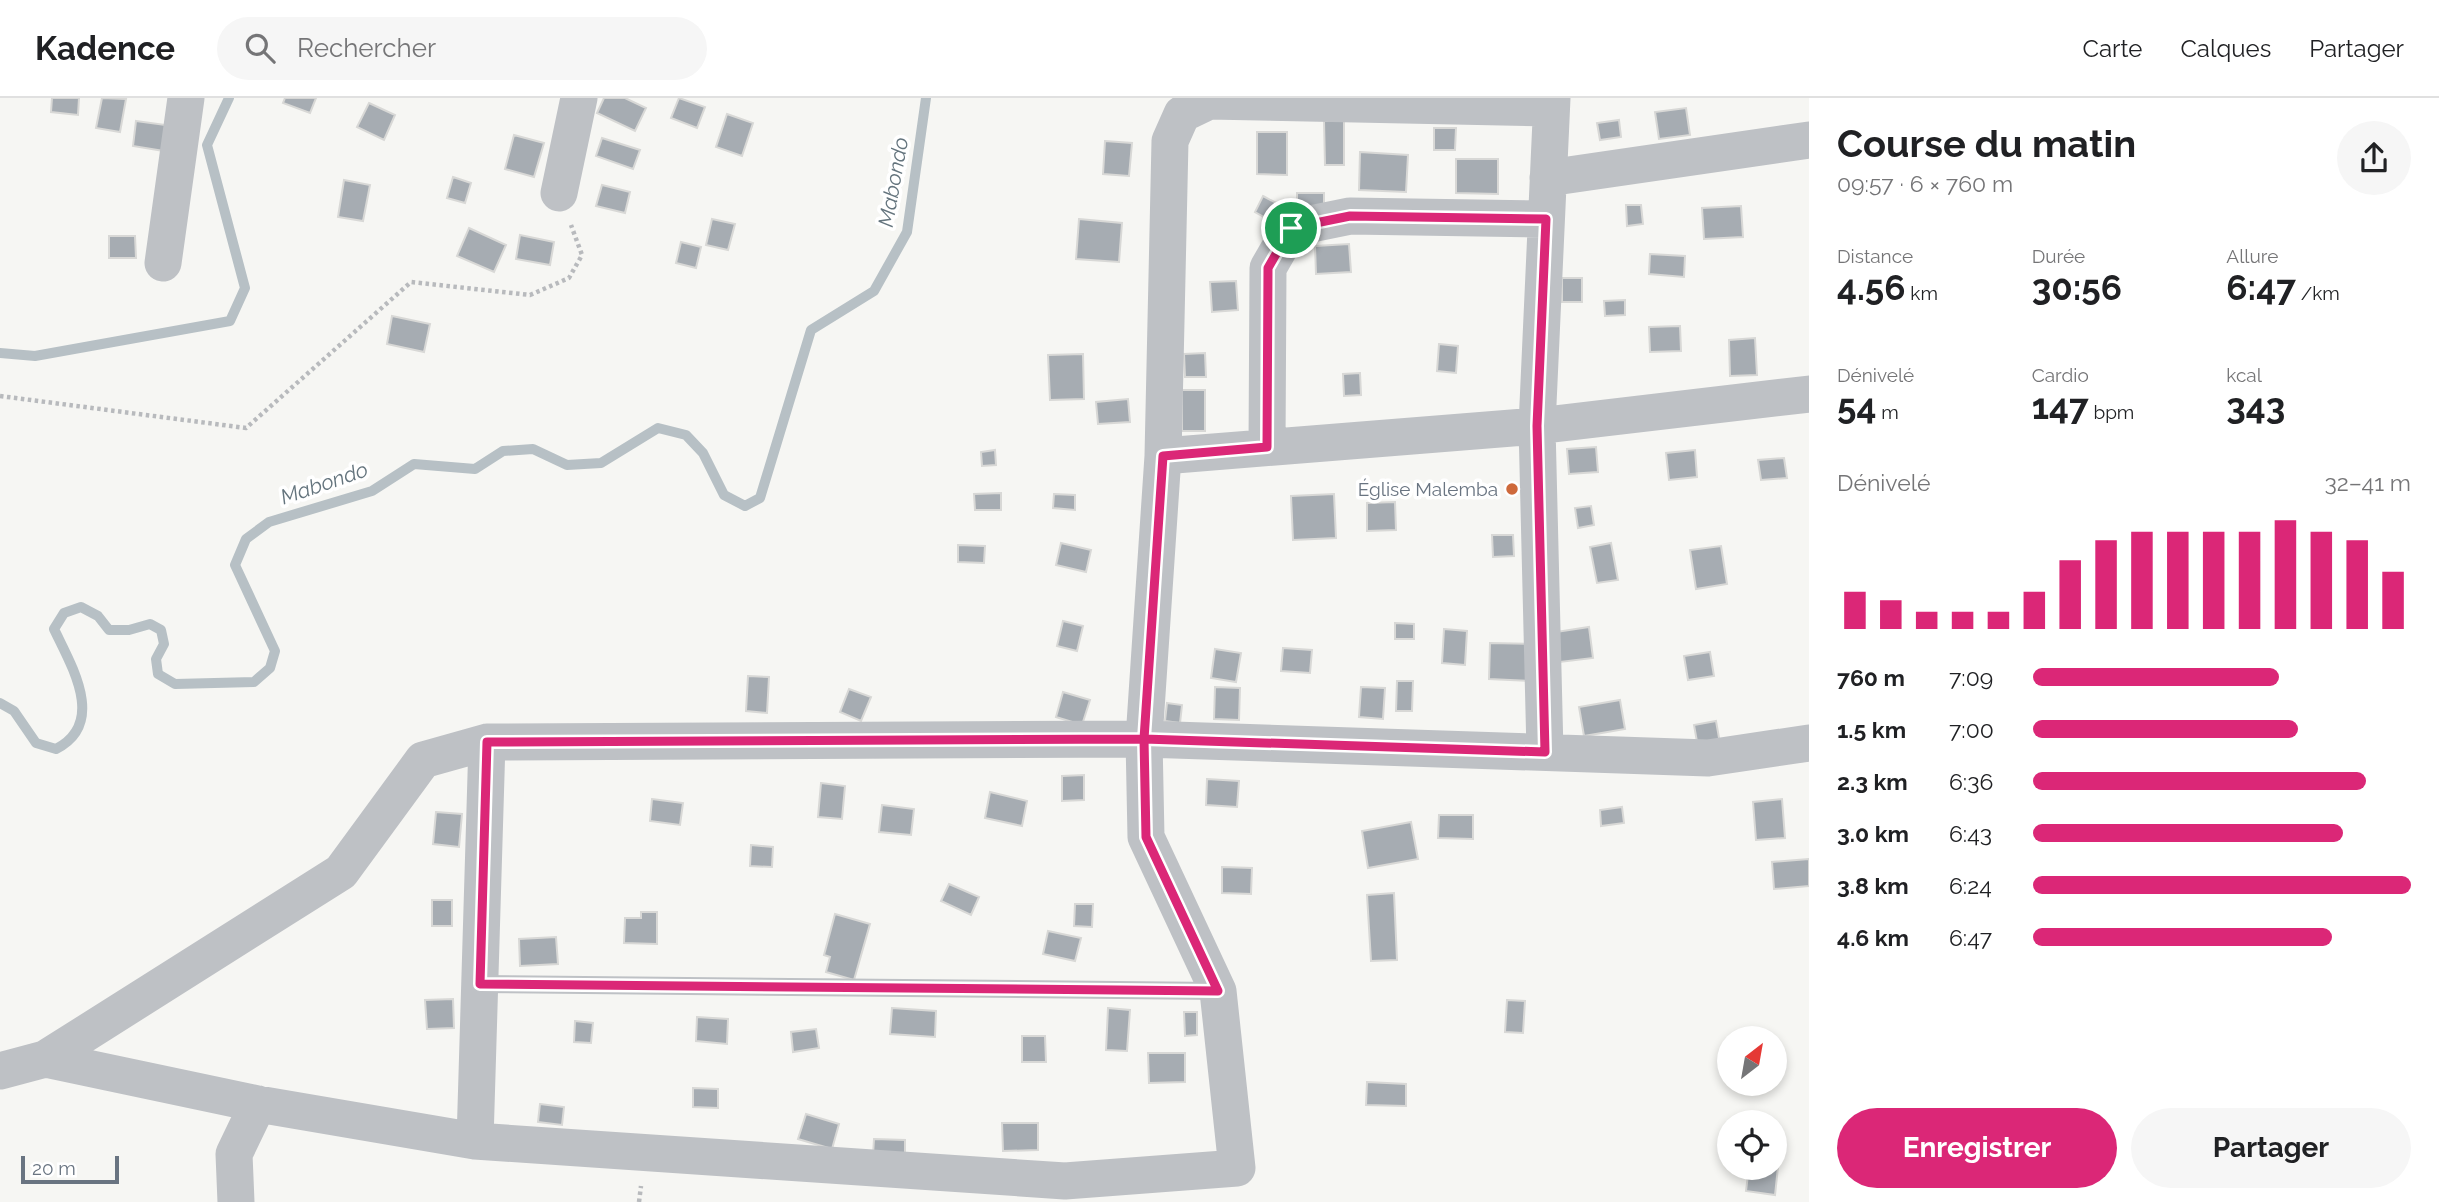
<!DOCTYPE html>
<html lang="fr">
<meta charset="utf-8">
<style>
:root{--surface:#fff;--page:#f6f6f6;--text:#202124;--muted:#757577;--line:#e0e0e0;--accent:#db2777}
body{margin:0;font-family:Raleway,sans-serif;background:var(--page);color:var(--text);height:100vh;display:flex;flex-direction:column;font-size:26px;white-space:nowrap}
*{box-sizing:border-box;margin:0}
p{font-size:23px;color:var(--muted)}
.icon{flex:none;width:38px;height:38px;fill:none;stroke:currentColor;stroke-width:2;stroke-linecap:round;stroke-linejoin:round}
.map{position:relative;flex:1;overflow:hidden}
.drawer{display:flex;flex-direction:column;background:var(--surface);width:630px}
.drawer>*{flex:none}
.needle{width:46px;rotate:31deg}
.buttons{position:absolute;left:1717px;top:928px;display:grid;gap:14px}
.buttons a{display:grid;place-items:center;width:70px;height:70px;border-radius:50%;background:var(--surface);box-shadow:0 4px 10px #0003;font-size:35px}
.scale{position:absolute;left:21px;bottom:18px;width:98px;box-sizing:border-box;padding-left:7px;border:4px solid #697481;border-top:0;font-size:19px;line-height:24px;white-space:nowrap;color:#697481;-webkit-text-stroke:5px #fff;paint-order:stroke}
.pin{position:absolute;display:grid;place-items:center;width:60px;height:60px;color:#fff;margin:-30px;border:4px solid #fff;border-radius:50%;box-shadow:0 2px 7px #0007}
.round{display:grid;place-items:center;flex:none;width:74px;height:74px;border-radius:37px;background:var(--page)}
.head{display:flex;align-items:center;justify-content:space-between;height:119px;padding:0 28px}
h1{font-size:38px;font-weight:700;line-height:52px}
.figures{display:grid;grid-template-columns:repeat(3,1fr);gap:10px;height:119px;padding:7px 28px}
.figures div{display:grid;align-content:center}
.figures b{font-size:35px;font-weight:700}
.figures small{font-size:19px;font-weight:400}
.figures p{font-size:19px}
.chart{height:196px;padding:14px 28px}
.chart p{display:flex;justify-content:space-between}
.chart svg{width:100%;height:126px;margin-top:7px;stroke:var(--accent);stroke-width:6}
.action{display:flex;gap:14px;margin-top:auto;padding:14px 28px}
.action a{flex:1;height:80px;border-radius:42px;background:var(--accent);color:#fff;font-size:28px;font-weight:700;line-height:80px;text-align:center}
.action a+a{background:var(--page);color:var(--text)}
ul{padding:0 28px;list-style:none;font-size:23px}
li{display:grid;grid-template-columns:112px 84px 1fr;align-items:center;height:52px}
li i{height:18px;border-radius:9px;background:var(--accent)}
header{display:flex;align-items:center;gap:42px;box-sizing:border-box;height:98px;padding:0 35px;background:var(--surface);border-bottom:2px solid var(--line)}
header strong{font-size:33px}
nav{display:flex;gap:38px;margin-inline-start:auto;font-size:24px}
.search{width:490px;height:63px;background:var(--page);display:flex;align-items:center;gap:18px;box-sizing:border-box;padding:0 24px;border-radius:38px;color:var(--muted);font-size:26px}
main{display:flex;flex:1;min-height:0}
.map>svg:first-child{display:block}
.lines{fill:none;stroke-linecap:round;stroke-linejoin:round}
.stream{stroke:#b7c0c5;stroke-width:10}
.building{fill:#a6acb2;stroke:#d8d8d6;stroke-width:2}
.path{stroke:#b8babd;stroke-width:4.5;stroke-dasharray:3.5 3.5;stroke-linecap:butt}
.service{stroke:#bec1c5;stroke-width:18}
.minor{stroke:#bec1c5;stroke-width:37}
.route-casing{stroke:#fff;stroke-width:14}
.route{stroke:#db2777;stroke-width:9}
.poi-dot{fill:#ce693b;stroke:#fff;stroke-width:2.5}
.labels{text-anchor:middle;dominant-baseline:central;stroke-width:7;stroke-linejoin:round;paint-order:stroke}
.poi-label{font-size:19px;fill:#697481;stroke:#fff;text-anchor:end}
.water-label{font-size:21px;font-style:italic;fill:#64747d;stroke:#fff}
</style>
<header>
<strong>Kadence</strong>
<div class="search"><svg class="icon" aria-label="search" viewBox="0 0 24 24"><circle cx="10" cy="10" r="6"/><path d="M15 15l6 6"/></svg>Rechercher</div>
<nav><a>Carte</a><a>Calques</a><a>Partager</a></nav>
</header>
<main>
<div class="map">
<svg width="1809" height="1104" viewBox="0 0 1809 1104">
<rect width="100%" height="100%" fill="#f6f6f3"/>
<g class="lines">
<!-- stream -->
<path class="stream" d="M 0,255 L 35,258 L 230,223 L 245,190 L 207,47 L 229,0
M 0,605 L 14,613 L 36,645 L 56,651 C 107,625 71,567 54,531 L 64,515 L 81,509 L 98,518 L 109,532 L 129,532 L 150,526 L 161,532 L 164,546 L 156,561 L 158,576 L 175,586 L 254,584 L 270,570 L 275,553 L 235,467 L 246,441 L 269,424 L 372,393 L 414,366 L 475,371 L 503,353 L 533,351 L 567,367 L 601,365 L 658,330 L 686,337 L 703,355 L 724,397 L 745,408 L 760,400 L 811,232 L 874,193 L 907,134 L 926,0"/>
</g>
<!-- building -->
<path class="building" d="M 52,0 L 79,0 L 78,17 L 51,14 Z
M 102,0 L 126,1 L 120,34 L 96,30 Z
M 285,0 L 316,0 L 310,15 L 283,5 Z
M 604,0 L 625,0 L 646,10 L 635,33 L 597,15 Z
M 679,0 L 705,9 L 697,30 L 671,20 Z
M 369,5 L 395,17 L 384,42 L 357,29 Z
M 1686,10 L 1690,37 L 1659,41 L 1655,14 Z
M 727,16 L 753,25 L 742,58 L 716,49 Z
M 1619,22 L 1621,39 L 1600,42 L 1597,25 Z
M 136,23 L 173,28 L 170,54 L 133,48 Z
M 1324,23 L 1344,23 L 1344,67 L 1325,67 Z
M 1434,30 L 1456,30 L 1455,52 L 1434,52 Z
M 1257,34 L 1287,34 L 1287,77 L 1257,76 Z
M 514,37 L 544,45 L 534,79 L 505,71 Z
M 602,40 L 640,52 L 633,71 L 596,58 Z
M 1105,43 L 1132,45 L 1129,78 L 1103,76 Z
M 1360,54 L 1408,57 L 1406,94 L 1359,92 Z
M 1456,61 L 1498,61 L 1498,96 L 1456,95 Z
M 453,79 L 471,85 L 465,105 L 447,100 Z
M 344,82 L 370,87 L 363,123 L 338,119 Z
M 602,87 L 630,94 L 625,115 L 596,108 Z
M 1297,95 L 1324,95 L 1324,112 L 1297,112 Z
M 1263,98 L 1280,107 L 1271,123 L 1255,114 Z
M 1626,107 L 1641,107 L 1643,126 L 1627,128 Z
M 1741,108 L 1743,139 L 1704,141 L 1702,110 Z
M 712,121 L 735,126 L 728,152 L 706,147 Z
M 1079,121 L 1122,125 L 1119,164 L 1076,161 Z
M 469,130 L 506,147 L 494,174 L 457,158 Z
M 520,137 L 554,144 L 550,167 L 516,161 Z
M 109,138 L 135,138 L 136,160 L 109,160 Z
M 681,144 L 701,149 L 696,170 L 676,165 Z
M 1349,146 L 1351,174 L 1316,176 L 1315,148 Z
M 1650,156 L 1685,158 L 1684,179 L 1649,176 Z
M 1562,180 L 1582,180 L 1582,204 L 1562,204 Z
M 1236,183 L 1238,212 L 1212,214 L 1210,184 Z
M 1625,202 L 1625,217 L 1605,218 L 1604,203 Z
M 392,218 L 430,226 L 424,254 L 387,246 Z
M 1680,228 L 1681,253 L 1650,254 L 1649,229 Z
M 1755,240 L 1757,277 L 1730,278 L 1729,242 Z
M 1439,246 L 1458,248 L 1456,275 L 1437,273 Z
M 1205,255 L 1206,279 L 1185,279 L 1184,256 Z
M 1083,256 L 1084,301 L 1050,302 L 1048,257 Z
M 1360,275 L 1361,297 L 1344,298 L 1343,276 Z
M 1182,292 L 1205,292 L 1205,333 L 1182,333 Z
M 1128,301 L 1130,324 L 1098,326 L 1096,304 Z
M 1596,349 L 1598,374 L 1569,376 L 1567,351 Z
M 995,352 L 996,367 L 982,368 L 981,354 Z
M 1695,352 L 1697,379 L 1669,382 L 1666,355 Z
M 1784,360 L 1787,380 L 1761,382 L 1758,362 Z
M 1001,395 L 1001,412 L 975,412 L 974,396 Z
M 1054,396 L 1075,397 L 1075,412 L 1053,410 Z
M 1334,396 L 1336,440 L 1293,442 L 1291,398 Z
M 1395,404 L 1396,432 L 1367,433 L 1367,405 Z
M 1591,408 L 1594,427 L 1578,430 L 1575,410 Z
M 1492,437 L 1513,437 L 1514,458 L 1493,459 Z
M 1061,445 L 1091,452 L 1086,474 L 1056,467 Z
M 1611,445 L 1618,482 L 1597,485 L 1590,449 Z
M 958,447 L 985,448 L 984,465 L 958,464 Z
M 1721,448 L 1727,486 L 1696,491 L 1690,452 Z
M 1063,523 L 1083,528 L 1077,553 L 1057,548 Z
M 1395,525 L 1414,526 L 1414,541 L 1395,541 Z
M 1589,529 L 1593,560 L 1560,564 L 1556,534 Z
M 1444,531 L 1467,533 L 1465,567 L 1442,565 Z
M 1490,545 L 1533,546 L 1532,583 L 1489,581 Z
M 1283,550 L 1312,552 L 1310,575 L 1281,573 Z
M 1215,551 L 1241,555 L 1236,584 L 1211,580 Z
M 1710,554 L 1714,578 L 1688,582 L 1684,558 Z
M 748,578 L 769,579 L 767,615 L 746,613 Z
M 1397,583 L 1413,583 L 1412,613 L 1396,613 Z
M 1215,589 L 1240,590 L 1239,622 L 1214,621 Z
M 1361,589 L 1385,590 L 1383,621 L 1359,619 Z
M 849,591 L 871,599 L 861,623 L 840,614 Z
M 1063,594 L 1090,602 L 1082,627 L 1056,619 Z
M 1620,602 L 1625,631 L 1584,638 L 1579,609 Z
M 1167,605 L 1182,607 L 1180,625 L 1165,623 Z
M 1716,623 L 1721,651 L 1699,655 L 1694,627 Z
M 1084,677 L 1084,702 L 1062,703 L 1062,678 Z
M 1207,681 L 1239,683 L 1237,709 L 1206,707 Z
M 821,685 L 845,688 L 842,721 L 818,719 Z
M 990,694 L 1027,703 L 1022,728 L 985,720 Z
M 652,701 L 683,705 L 680,727 L 650,723 Z
M 1782,701 L 1785,740 L 1756,742 L 1753,704 Z
M 882,707 L 914,711 L 911,737 L 879,734 Z
M 1622,709 L 1624,725 L 1601,728 L 1600,712 Z
M 436,714 L 462,716 L 459,749 L 433,746 Z
M 1439,717 L 1473,717 L 1473,741 L 1438,740 Z
M 1411,724 L 1418,761 L 1368,770 L 1362,733 Z
M 751,747 L 773,749 L 772,769 L 750,768 Z
M 1809,761 L 1809,788 L 1774,791 L 1772,764 Z
M 1222,769 L 1252,770 L 1251,796 L 1222,795 Z
M 949,786 L 979,799 L 971,817 L 941,803 Z
M 1394,795 L 1397,862 L 1371,863 L 1367,797 Z
M 432,802 L 452,802 L 452,828 L 432,828 Z
M 1075,806 L 1093,806 L 1092,829 L 1074,828 Z
M 641,814 L 657,814 L 657,846 L 624,845 L 625,820 L 641,820 Z
M 835,816 L 870,826 L 854,882 L 826,874 L 830,859 L 824,857 Z
M 1048,833 L 1081,840 L 1075,863 L 1043,856 Z
M 556,839 L 558,866 L 520,868 L 519,841 Z
M 453,901 L 454,930 L 427,931 L 425,902 Z
M 1507,902 L 1525,903 L 1523,935 L 1505,934 Z
M 892,910 L 936,913 L 935,939 L 890,936 Z
M 1108,910 L 1130,912 L 1127,953 L 1106,952 Z
M 1184,914 L 1197,914 L 1197,937 L 1185,938 Z
M 697,919 L 728,921 L 727,946 L 696,943 Z
M 575,923 L 593,925 L 591,945 L 574,944 Z
M 816,931 L 819,950 L 793,954 L 791,934 Z
M 1022,938 L 1045,938 L 1046,964 L 1022,964 Z
M 1148,955 L 1185,955 L 1185,984 L 1149,985 Z
M 1367,984 L 1406,986 L 1406,1008 L 1366,1007 Z
M 693,990 L 718,991 L 718,1010 L 693,1009 Z
M 540,1006 L 564,1009 L 562,1027 L 538,1024 Z
M 806,1016 L 839,1026 L 832,1051 L 798,1041 Z
M 1002,1025 L 1038,1025 L 1038,1052 L 1003,1053 Z
M 874,1041 L 905,1042 L 905,1058 L 873,1057 Z
M 1749,1069 L 1778,1069 L 1775,1097 L 1746,1093 Z"/>
<g class="lines">
<!-- path -->
<path class="path" d="M 0,298 L 246,330 L 411,184 L 530,197 L 569,180 L 582,157 L 571,127
M 639,1104 L 641,1088"/>
<!-- service -->
<path class="service" d="M 480,886 L 1218,893"/>
<!-- minor -->
<path class="minor" d="M 1548,80 L 1809,42
M 559,95 L 579,0
M 163,165 L 186,0
M 1267,349 L 1268,170 L 1291,130 L 1350,118 L 1546,121
M 1163,358 L 1537,328 L 1809,296
M 1545,654 L 1537,328 L 1552,0
M 45,961 L 258,1006 L 475,1043 L 1065,1083 L 1237,1070 L 1218,893 L 1146,739 L 1144,641 L 1163,358 L 1170,43 L 1182,16 L 1209,3 L 1551,10
M 0,973 L 45,961 L 341,774 L 423,662 L 487,644 L 1144,641 L 1708,660 L 1809,645
M 475,1043 L 487,644
M 236,1104 L 234,1056 L 258,1006"/>
</g>
<g class="lines">
<!-- route casing -->
<g class="route-casing">
<path id="route" d="M 1291,130 L 1268,170 L 1267,349 L 1163,358 L 1144,641 L 487,644 L 480,886 L 1218,893 L 1146,739 L 1144,641 L 1545,654 L 1537,328 L 1546,121 L 1350,118 L 1291,130"/>
</g>
<!-- route -->
<use href="#route" class="route"/>
</g>
<!-- markers -->
<circle class="poi-dot" cx="1512" cy="391" r="7"/>
<g class="labels">
<!-- poi labels -->
<g class="poi-label">
<text x="1498" y="391">Église Malemba</text>
</g>
<!-- water labels -->
<g class="water-label">
<text transform="translate(893 84) rotate(-80)">Mabondo</text>
<text transform="translate(324 385) rotate(-19)">Mabondo</text>
</g>
</g>
</svg>
<div class="buttons">
<a><svg class="needle" viewBox="-14 -14 28 28"><path d="M0-13l5 13h-10z" fill="#e53935"/><path d="M0 13l5-13h-10z" fill="#757577"/></svg></a>
<a><svg class="icon" aria-label="locate" viewBox="0 0 24 24"><circle cx="12" cy="12" r="6"/><path d="M12 2v4M12 18v4M2 12h4M18 12h4"/></svg></a>
</div>
<div class="scale">20 m</div>
<div class="pin" style="left:1291px;top:130px;background:#1e9e55"><svg class="icon" aria-label="arrive" viewBox="0 0 24 24"><path d="M6 21V4h12l-3 4 3 4H6"/></svg></div>
</div>
<section class="drawer">
<div class="head"><div><h1>Course du matin</h1><p>09:57 · 6 × 760 m</p></div><a class="round"><svg class="icon" aria-label="share" viewBox="0 0 24 24"><path d="M12 15V3M7 8l5-5 5 5M5 13v7h14v-7"/></svg></a></div>
<div class="figures">
<div><p>Distance</p><b>4.56<small> km</small></b></div>
<div><p>Durée</p><b>30:56</b></div>
<div><p>Allure</p><b>6:47<small> /km</small></b></div>
</div>
<div class="figures">
<div><p>Dénivelé</p><b>54<small> m</small></b></div>
<div><p>Cardio</p><b>147<small> bpm</small></b></div>
<div><p>kcal</p><b>343</b></div>
</div>
<div class="chart"><p><span>Dénivelé</span>32–41 m</p>
<svg viewBox="0 0 160 44" preserveAspectRatio="none"><path d="M5 44V31M15 44V34M25 44V38M35 44V38M45 44V38M55 44V31M65 44V20M75 44V13M85 44V10M95 44V10M105 44V10M115 44V10M125 44V6M135 44V10M145 44V13M155 44V24"/></svg>
</div>
<ul>
<li><b>760 m</b>7:09<i style="width:65%"></i></li>
<li><b>1.5 km</b>7:00<i style="width:70%"></i></li>
<li><b>2.3 km</b>6:36<i style="width:88%"></i></li>
<li><b>3.0 km</b>6:43<i style="width:82%"></i></li>
<li><b>3.8 km</b>6:24<i style="width:100%"></i></li>
<li><b>4.6 km</b>6:47<i style="width:79%"></i></li>
</ul>
<div class="action"><a>Enregistrer</a><a>Partager</a></div>
</section>
</main>
